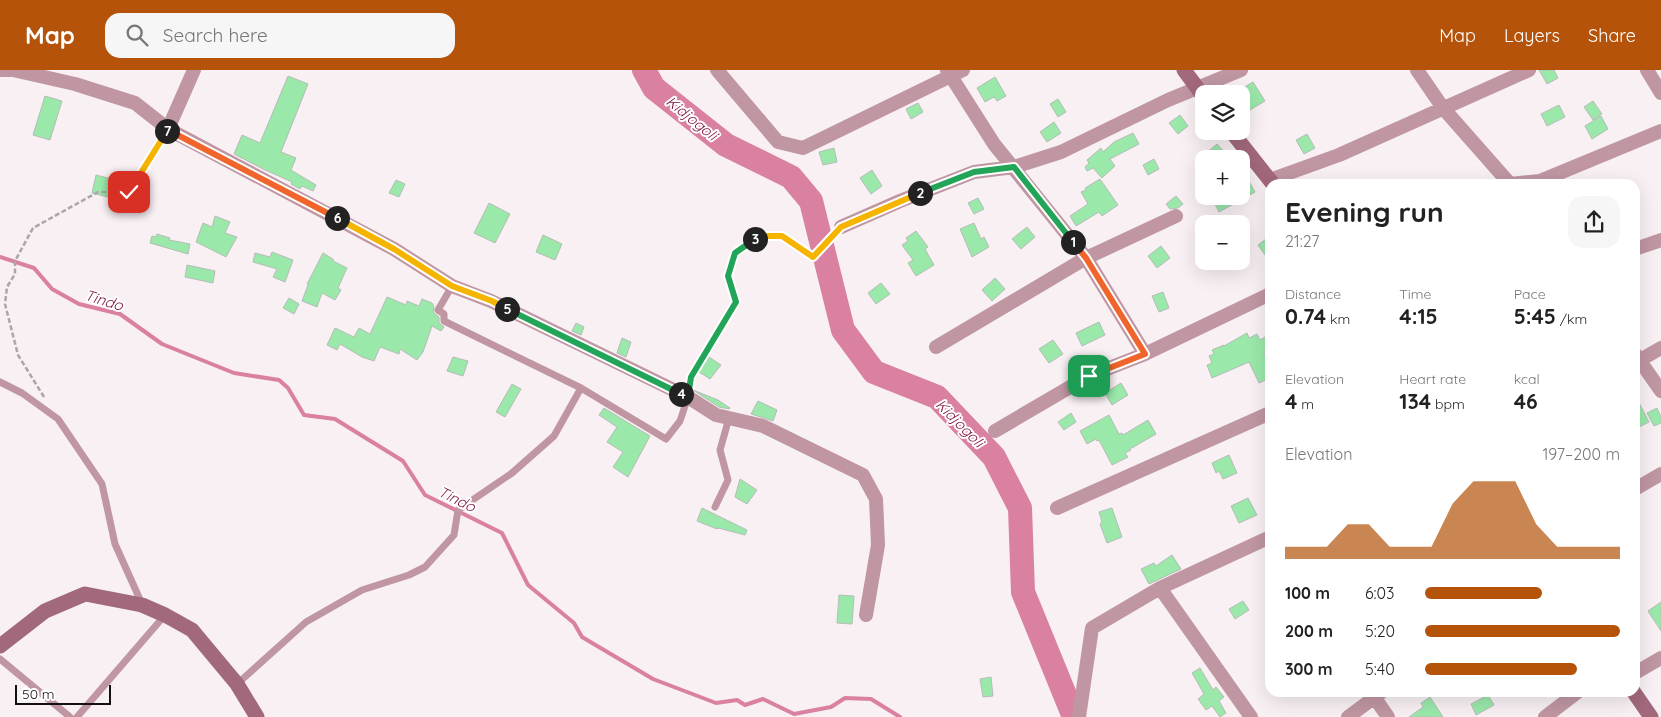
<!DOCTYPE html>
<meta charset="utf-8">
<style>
:root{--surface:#fff;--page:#f6f6f6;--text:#222;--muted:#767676;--accent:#b45309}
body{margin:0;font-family:Quicksand,sans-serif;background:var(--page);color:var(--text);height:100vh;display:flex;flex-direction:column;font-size:19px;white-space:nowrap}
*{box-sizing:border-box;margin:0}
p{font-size:16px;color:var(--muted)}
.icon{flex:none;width:28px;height:28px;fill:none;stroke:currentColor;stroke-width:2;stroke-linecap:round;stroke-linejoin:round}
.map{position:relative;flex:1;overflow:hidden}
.side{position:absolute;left:1265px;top:109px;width:375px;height:518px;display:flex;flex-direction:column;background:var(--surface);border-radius:15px;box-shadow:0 5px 20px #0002}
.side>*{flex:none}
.controls{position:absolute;left:1195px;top:15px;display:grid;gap:10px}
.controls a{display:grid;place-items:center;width:55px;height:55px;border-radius:10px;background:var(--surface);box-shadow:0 5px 20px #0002;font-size:25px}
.scale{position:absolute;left:15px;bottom:12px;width:96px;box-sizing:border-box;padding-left:5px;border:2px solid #131011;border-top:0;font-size:14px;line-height:18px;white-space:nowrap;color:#131011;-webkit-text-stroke:4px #fff;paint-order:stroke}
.pin{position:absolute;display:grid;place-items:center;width:42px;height:42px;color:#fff;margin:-21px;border-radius:10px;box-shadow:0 2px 8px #0006}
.km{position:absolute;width:25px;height:25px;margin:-12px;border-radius:50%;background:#222;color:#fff;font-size:14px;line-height:25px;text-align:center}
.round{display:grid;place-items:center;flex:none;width:52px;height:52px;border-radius:15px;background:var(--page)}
.headline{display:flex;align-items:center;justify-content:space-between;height:85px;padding:0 20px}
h1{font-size:28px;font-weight:800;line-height:38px}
.figures{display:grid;grid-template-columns:repeat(3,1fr);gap:8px;height:85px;padding:5px 20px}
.figures div{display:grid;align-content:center}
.figures b{font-size:21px;font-weight:800}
.figures small{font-size:14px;font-weight:400}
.figures p{font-size:14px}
.chart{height:140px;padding:10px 20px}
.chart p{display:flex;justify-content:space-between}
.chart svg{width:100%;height:90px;margin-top:5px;fill:var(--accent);opacity:.7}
ul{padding:0 20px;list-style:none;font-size:16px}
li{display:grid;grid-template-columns:80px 60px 1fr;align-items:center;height:38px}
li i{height:12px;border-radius:6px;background:var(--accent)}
header{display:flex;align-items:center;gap:30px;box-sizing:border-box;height:70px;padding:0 25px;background:var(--accent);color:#fff}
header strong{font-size:24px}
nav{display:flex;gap:28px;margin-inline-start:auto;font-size:18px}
.search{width:350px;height:45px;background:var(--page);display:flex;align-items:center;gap:12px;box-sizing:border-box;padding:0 18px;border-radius:15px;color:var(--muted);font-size:19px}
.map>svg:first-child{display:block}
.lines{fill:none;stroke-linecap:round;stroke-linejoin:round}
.stream{stroke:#da80a0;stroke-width:4}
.river{stroke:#da80a0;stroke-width:24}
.building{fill:#9ae8aa;stroke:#b6bcb7}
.path{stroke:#ada6a9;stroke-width:2.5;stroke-dasharray:5 2.5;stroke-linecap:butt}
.lane{stroke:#bf96a2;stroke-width:7}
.street{stroke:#bf96a2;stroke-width:14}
.secondary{stroke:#a2687c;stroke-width:15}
.split-1-casing{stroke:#fff;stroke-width:10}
.split-2-casing{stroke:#fff;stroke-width:10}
.split-3-casing{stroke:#fff;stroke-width:10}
.split-4-casing{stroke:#fff;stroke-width:10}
.split-5-casing{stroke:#fff;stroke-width:10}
.split-6-casing{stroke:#fff;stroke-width:10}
.split-7-casing{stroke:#fff;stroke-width:10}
.split-8-casing{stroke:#fff;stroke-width:10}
.split-1{stroke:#f0652b;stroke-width:6}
.split-2{stroke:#22a559;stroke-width:6}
.split-3{stroke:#f5b400;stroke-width:6}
.split-4{stroke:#22a559;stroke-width:6}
.split-5{stroke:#22a559;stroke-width:6}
.split-6{stroke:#f5b400;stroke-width:6}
.split-7{stroke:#f0652b;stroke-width:6}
.split-8{stroke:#f5b400;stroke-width:6}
.labels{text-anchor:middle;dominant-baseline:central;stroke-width:4;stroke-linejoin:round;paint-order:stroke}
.water-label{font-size:15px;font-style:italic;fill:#7d1145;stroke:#fff}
</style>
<header>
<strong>Map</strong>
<div class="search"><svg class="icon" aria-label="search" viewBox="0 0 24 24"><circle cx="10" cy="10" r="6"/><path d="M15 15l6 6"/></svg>Search here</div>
<nav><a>Map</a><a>Layers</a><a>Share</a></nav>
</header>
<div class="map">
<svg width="1661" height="647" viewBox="0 0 1661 647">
<rect width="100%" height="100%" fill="#f8f0f3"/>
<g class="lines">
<!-- stream -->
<path class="stream" d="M 0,187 L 34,198 L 52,219 L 79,234 L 120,244 L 162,274 L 234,303 L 279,310 L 288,318 L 304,345 L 335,349 L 403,391 L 425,425 L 502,463 L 528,515 L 574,553 L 582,567 L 653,609 L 716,633 L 737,630 L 745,635 L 763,629 L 794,644 L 831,637 L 845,628 L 871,629 L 900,647"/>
<!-- river -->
<path class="river" d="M 644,0 L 654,18 L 726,75 L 791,107 L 811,131 L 843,260 L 874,302 L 937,327 L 994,387 L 1020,438 L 1023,522 L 1074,647"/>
</g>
<!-- building -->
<path class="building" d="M 1539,0 L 1554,0 L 1558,8 L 1547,14 Z
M 288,6 L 308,14 L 281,82 L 296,88 L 291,100 L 316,115 L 313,121 L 302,116 L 300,119 L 291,114 L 292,112 L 263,99 L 234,84 L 242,65 L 260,73 Z
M 995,7 L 1006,26 L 997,31 L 994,27 L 985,32 L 977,18 Z
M 1253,12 L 1265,31 L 1250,40 L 1238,21 Z
M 45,26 L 62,31 L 50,70 L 33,65 Z
M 1058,29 L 1066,42 L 1058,47 L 1050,34 Z
M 1593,31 L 1602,44 L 1593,50 L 1584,37 Z
M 918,33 L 923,42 L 911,49 L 906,39 Z
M 1559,35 L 1565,47 L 1547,56 L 1541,44 Z
M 1180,45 L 1188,56 L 1178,64 L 1169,53 Z
M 1601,46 L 1608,59 L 1592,69 L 1585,56 Z
M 1054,52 L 1061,63 L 1047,72 L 1040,62 Z
M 1133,63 L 1139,74 L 1110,89 L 1115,96 L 1102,108 L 1093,98 L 1087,101 L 1085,97 L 1089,93 L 1087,90 L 1101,78 L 1103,82 L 1114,72 Z
M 1307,64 L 1315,78 L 1304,84 L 1296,70 Z
M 1217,74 L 1226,84 L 1219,89 L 1199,89 Z
M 834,78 L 837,92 L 823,95 L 819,82 Z
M 1154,89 L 1159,99 L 1148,105 L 1143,95 Z
M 872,100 L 882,116 L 871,124 L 860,108 Z
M 96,105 L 120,111 L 116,129 L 92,123 Z
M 1100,109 L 1118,135 L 1102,146 L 1099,142 L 1076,156 L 1070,146 L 1088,134 L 1081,122 L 1086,120 L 1085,118 Z
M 396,110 L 405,114 L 399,127 L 389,123 Z
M 1250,113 L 1255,122 L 1219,142 L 1211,126 L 1241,126 L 1241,118 Z
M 1176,126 L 1183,134 L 1178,138 L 1170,139 L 1166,134 Z
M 978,128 L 984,139 L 974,144 L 968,133 Z
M 489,133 L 510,144 L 495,173 L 474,163 Z
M 215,146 L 230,152 L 225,163 L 237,167 L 226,187 L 196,172 L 203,153 L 212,157 Z
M 974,153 L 981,169 L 984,167 L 989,177 L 972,187 L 960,159 Z
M 1027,157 L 1035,167 L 1021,179 L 1012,169 Z
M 916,161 L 928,177 L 925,179 L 934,195 L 916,206 L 908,193 L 913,190 L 902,175 L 908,171 L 906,168 Z
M 157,164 L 170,168 L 169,170 L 190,174 L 188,184 L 150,173 L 152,166 L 156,167 Z
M 543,165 L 562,174 L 555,190 L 536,182 Z
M 1270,166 L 1270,192 L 1258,175 Z
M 1161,176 L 1170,188 L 1157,198 L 1148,186 Z
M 272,182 L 293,190 L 285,212 L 273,207 L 277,199 L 253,192 L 255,183 L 270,187 Z
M 323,183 L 333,189 L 333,191 L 347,198 L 338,218 L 341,220 L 335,230 L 322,223 L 317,237 L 302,231 L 308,215 L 307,214 Z
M 187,195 L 215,201 L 213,213 L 185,207 Z
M 995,208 L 1005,219 L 992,231 L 982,220 Z
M 881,213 L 890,224 L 876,234 L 868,223 Z
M 1163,222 L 1169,238 L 1159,242 L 1152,226 Z
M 387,227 L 406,235 L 407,231 L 419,236 L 422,229 L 432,233 L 434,236 L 433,242 L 439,247 L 439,253 L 444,257 L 441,261 L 432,256 L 423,282 L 417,290 L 400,279 L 399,284 L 380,277 L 374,291 L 362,287 L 340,274 L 337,280 L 327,275 L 335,258 L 354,267 L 359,258 L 370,264 Z
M 289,228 L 299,234 L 294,244 L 283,238 Z
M 1099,252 L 1105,265 L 1082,276 L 1076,263 Z
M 576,253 L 584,257 L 581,265 L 572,261 Z
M 1247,263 L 1249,268 L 1257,264 L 1260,270 L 1270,264 L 1270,278 L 1264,282 L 1270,296 L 1270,308 L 1259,313 L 1249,292 L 1212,308 L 1207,295 L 1212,293 L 1209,286 L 1214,284 L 1212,280 L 1224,275 L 1224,276 Z
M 622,268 L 631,272 L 626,287 L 617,283 Z
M 1053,270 L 1063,284 L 1049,293 L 1039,279 Z
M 453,287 L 468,291 L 463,306 L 447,301 Z
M 709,287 L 721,295 L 710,309 L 699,302 Z
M 1121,313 L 1128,325 L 1112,335 L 1105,323 Z
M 512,314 L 521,319 L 505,347 L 496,342 Z
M 693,320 L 718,330 L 730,338 L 729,339 L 719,337 Z
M 1635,325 L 1649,352 L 1635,359 Z
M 758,331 L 777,340 L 773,351 L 751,344 Z
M 604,338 L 650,366 L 628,407 L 613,397 L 623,382 L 607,372 L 617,357 L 599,345 Z
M 1657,338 L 1661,347 L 1661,353 L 1654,356 L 1647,343 Z
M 1071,343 L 1076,352 L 1064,360 L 1058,352 Z
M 1109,345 L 1119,364 L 1122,363 L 1123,365 L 1148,350 L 1156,364 L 1130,379 L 1131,380 L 1125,383 L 1128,387 L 1112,395 L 1099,370 L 1097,371 L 1096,369 L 1087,374 L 1080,361 Z
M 1229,385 L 1237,403 L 1223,409 L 1219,401 L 1216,403 L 1212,393 Z
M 740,409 L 757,420 L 747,434 L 735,427 Z
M 1248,428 L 1257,445 L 1239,453 L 1231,436 Z
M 702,438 L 747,460 L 745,465 L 718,458 L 717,459 L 697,451 Z
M 1112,438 L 1122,467 L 1107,473 L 1100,454 L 1102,452 L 1099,442 Z
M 1172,485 L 1181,499 L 1149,514 L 1141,499 L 1154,493 L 1156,496 Z
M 839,525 L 854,526 L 852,554 L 837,553 Z
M 1243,531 L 1249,540 L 1235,549 L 1229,539 Z
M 1661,532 L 1661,561 L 1648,541 Z
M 1200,598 L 1213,620 L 1216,617 L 1224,627 L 1219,631 L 1226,643 L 1220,647 L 1212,636 L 1206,640 L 1198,629 L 1204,624 L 1192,603 Z
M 991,607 L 993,626 L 983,627 L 980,609 Z
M 1488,625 L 1494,635 L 1476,645 L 1471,634 Z
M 1430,627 L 1443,647 L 1409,647 L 1423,637 L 1421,633 Z"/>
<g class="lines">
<!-- path -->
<path class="path" d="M 690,315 L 691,307 L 736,232 L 728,206 L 735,183 L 759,166 L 782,165 L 813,187 L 833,165
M 44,327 L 18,285 L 5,234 L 7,217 L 15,204 L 15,191 L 33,158 L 98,122 L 120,122"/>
<!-- lane -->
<path class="lane" d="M 129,122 L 168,59
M 452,216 L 438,240 L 444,244 L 444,251 L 581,318 L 666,369 L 680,351 L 688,327
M 0,312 L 22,323 L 58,349 L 102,414 L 115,474 L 142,534
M 715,437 L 728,410 L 720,380 L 729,348
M 0,589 L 70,647
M 237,614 L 306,552 L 362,520 L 409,505 L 425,497 L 454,465 L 458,440 L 512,403 L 554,366 L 581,318
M 77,647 L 165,545"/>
<!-- street -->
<path class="street" d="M 0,0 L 13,0 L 75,14 L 135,33 L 168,59 L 394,179 L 452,216 L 491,231 L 688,327 L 716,345 L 763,356 L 863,405 L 876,429 L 878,475 L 866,545
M 717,0 L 778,72 L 803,78 L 963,0
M 947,0 L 994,74 L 1086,188 L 1145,284
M 1417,0 L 1443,38 L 1510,114
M 1647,0 L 1661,23
M 168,59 L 194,0
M 1270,110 L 1339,85 L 1529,0
M 1510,114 L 1540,111 L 1661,61
M 841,157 L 900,131 L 974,102 L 1014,97 L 1061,82 L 1168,30 L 1241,0
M 1635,179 L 1661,170
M 936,277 L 1086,188 L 1176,146
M 1635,284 L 1661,321
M 1635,293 L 1661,278
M 995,361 L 1089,306 L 1145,284 L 1270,224
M 1635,419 L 1661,404
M 1057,438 L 1270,343
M 1160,518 L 1251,647
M 1635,603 L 1661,588
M 1370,621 L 1388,647
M 1079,647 L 1092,558 L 1160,518 L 1270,467
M 1348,647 L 1383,621
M 1545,647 L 1579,621"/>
<!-- secondary -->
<path class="secondary" d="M 1184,0 L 1204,27
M 1231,61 L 1273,114
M 0,576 L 45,541 L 85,524 L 142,535 L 165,545 L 192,560 L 237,614 L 257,647
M 1633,621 L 1651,647"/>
</g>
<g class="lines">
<!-- split-1 casing -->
<g class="split-1-casing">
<path id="split-1" d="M 1073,172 L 1086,188 L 1145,284 L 1089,306"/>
</g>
<!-- split-2 casing -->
<g class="split-2-casing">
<path id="split-2" d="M 920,123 L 974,102 L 1014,97 L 1073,172"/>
</g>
<!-- split-3 casing -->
<g class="split-3-casing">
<path id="split-3" d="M 755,169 L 759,166 L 782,166 L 813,187 L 841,157 L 920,123"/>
</g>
<!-- split-4 casing -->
<g class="split-4-casing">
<path id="split-4" d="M 681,324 L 688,327 L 691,307 L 736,232 L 728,206 L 735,183 L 755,169"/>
</g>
<!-- split-5 casing -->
<g class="split-5-casing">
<path id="split-5" d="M 507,239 L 681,324"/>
</g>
<!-- split-6 casing -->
<g class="split-6-casing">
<path id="split-6" d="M 337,148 L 394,179 L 452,216 L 492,231 L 507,239"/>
</g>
<!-- split-7 casing -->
<g class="split-7-casing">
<path id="split-7" d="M 167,61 L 168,60 L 337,148"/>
</g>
<!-- split-8 casing -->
<g class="split-8-casing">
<path id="split-8" d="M 129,122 L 167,61"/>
</g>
<!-- split-1 -->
<use href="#split-1" class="split-1"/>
<!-- split-2 -->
<use href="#split-2" class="split-2"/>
<!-- split-3 -->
<use href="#split-3" class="split-3"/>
<!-- split-4 -->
<use href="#split-4" class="split-4"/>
<!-- split-5 -->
<use href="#split-5" class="split-5"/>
<!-- split-6 -->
<use href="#split-6" class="split-6"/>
<!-- split-7 -->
<use href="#split-7" class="split-7"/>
<!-- split-8 -->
<use href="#split-8" class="split-8"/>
</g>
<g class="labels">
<!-- water labels -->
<g class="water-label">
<text transform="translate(692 48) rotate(39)">Kidjogoli</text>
<text transform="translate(104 230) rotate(17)">Tindo</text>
<text transform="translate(960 353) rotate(45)">Kidjogoli</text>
<text transform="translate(457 429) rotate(26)">Tindo</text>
</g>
</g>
</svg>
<div class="controls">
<a><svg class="icon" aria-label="layers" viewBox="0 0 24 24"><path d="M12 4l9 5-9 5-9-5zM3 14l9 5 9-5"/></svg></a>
<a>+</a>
<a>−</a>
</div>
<div class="scale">50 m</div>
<div class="pin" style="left:1089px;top:306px;background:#1e9e55"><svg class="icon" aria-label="arrive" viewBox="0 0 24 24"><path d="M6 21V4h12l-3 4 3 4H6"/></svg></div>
<div class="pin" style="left:129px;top:122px;background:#d93025"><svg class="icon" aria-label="check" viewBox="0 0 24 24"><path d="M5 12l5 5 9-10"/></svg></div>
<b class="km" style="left:1073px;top:172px">1</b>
<b class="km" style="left:920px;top:123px">2</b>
<b class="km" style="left:755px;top:169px">3</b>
<b class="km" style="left:681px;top:324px">4</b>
<b class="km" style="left:507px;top:239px">5</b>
<b class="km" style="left:337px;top:148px">6</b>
<b class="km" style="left:167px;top:61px">7</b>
<section class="side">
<div class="headline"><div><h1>Evening run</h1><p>21:27</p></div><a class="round"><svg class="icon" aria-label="share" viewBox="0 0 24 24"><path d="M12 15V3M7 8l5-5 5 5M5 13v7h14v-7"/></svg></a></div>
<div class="figures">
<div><p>Distance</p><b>0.74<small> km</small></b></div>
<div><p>Time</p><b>4:15</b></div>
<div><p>Pace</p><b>5:45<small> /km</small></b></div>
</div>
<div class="figures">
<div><p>Elevation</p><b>4<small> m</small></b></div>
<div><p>Heart rate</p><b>134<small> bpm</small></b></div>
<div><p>kcal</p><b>46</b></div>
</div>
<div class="chart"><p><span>Elevation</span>197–200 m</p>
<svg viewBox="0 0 160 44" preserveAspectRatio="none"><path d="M0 44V38L10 38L20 38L30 27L40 27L50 38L60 38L70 38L80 17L90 6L100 6L110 6L120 27L130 38L140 38L150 38L160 38V44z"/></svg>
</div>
<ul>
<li><b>100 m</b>6:03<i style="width:60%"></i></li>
<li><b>200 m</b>5:20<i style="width:100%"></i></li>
<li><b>300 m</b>5:40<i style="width:78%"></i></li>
</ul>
</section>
</div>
